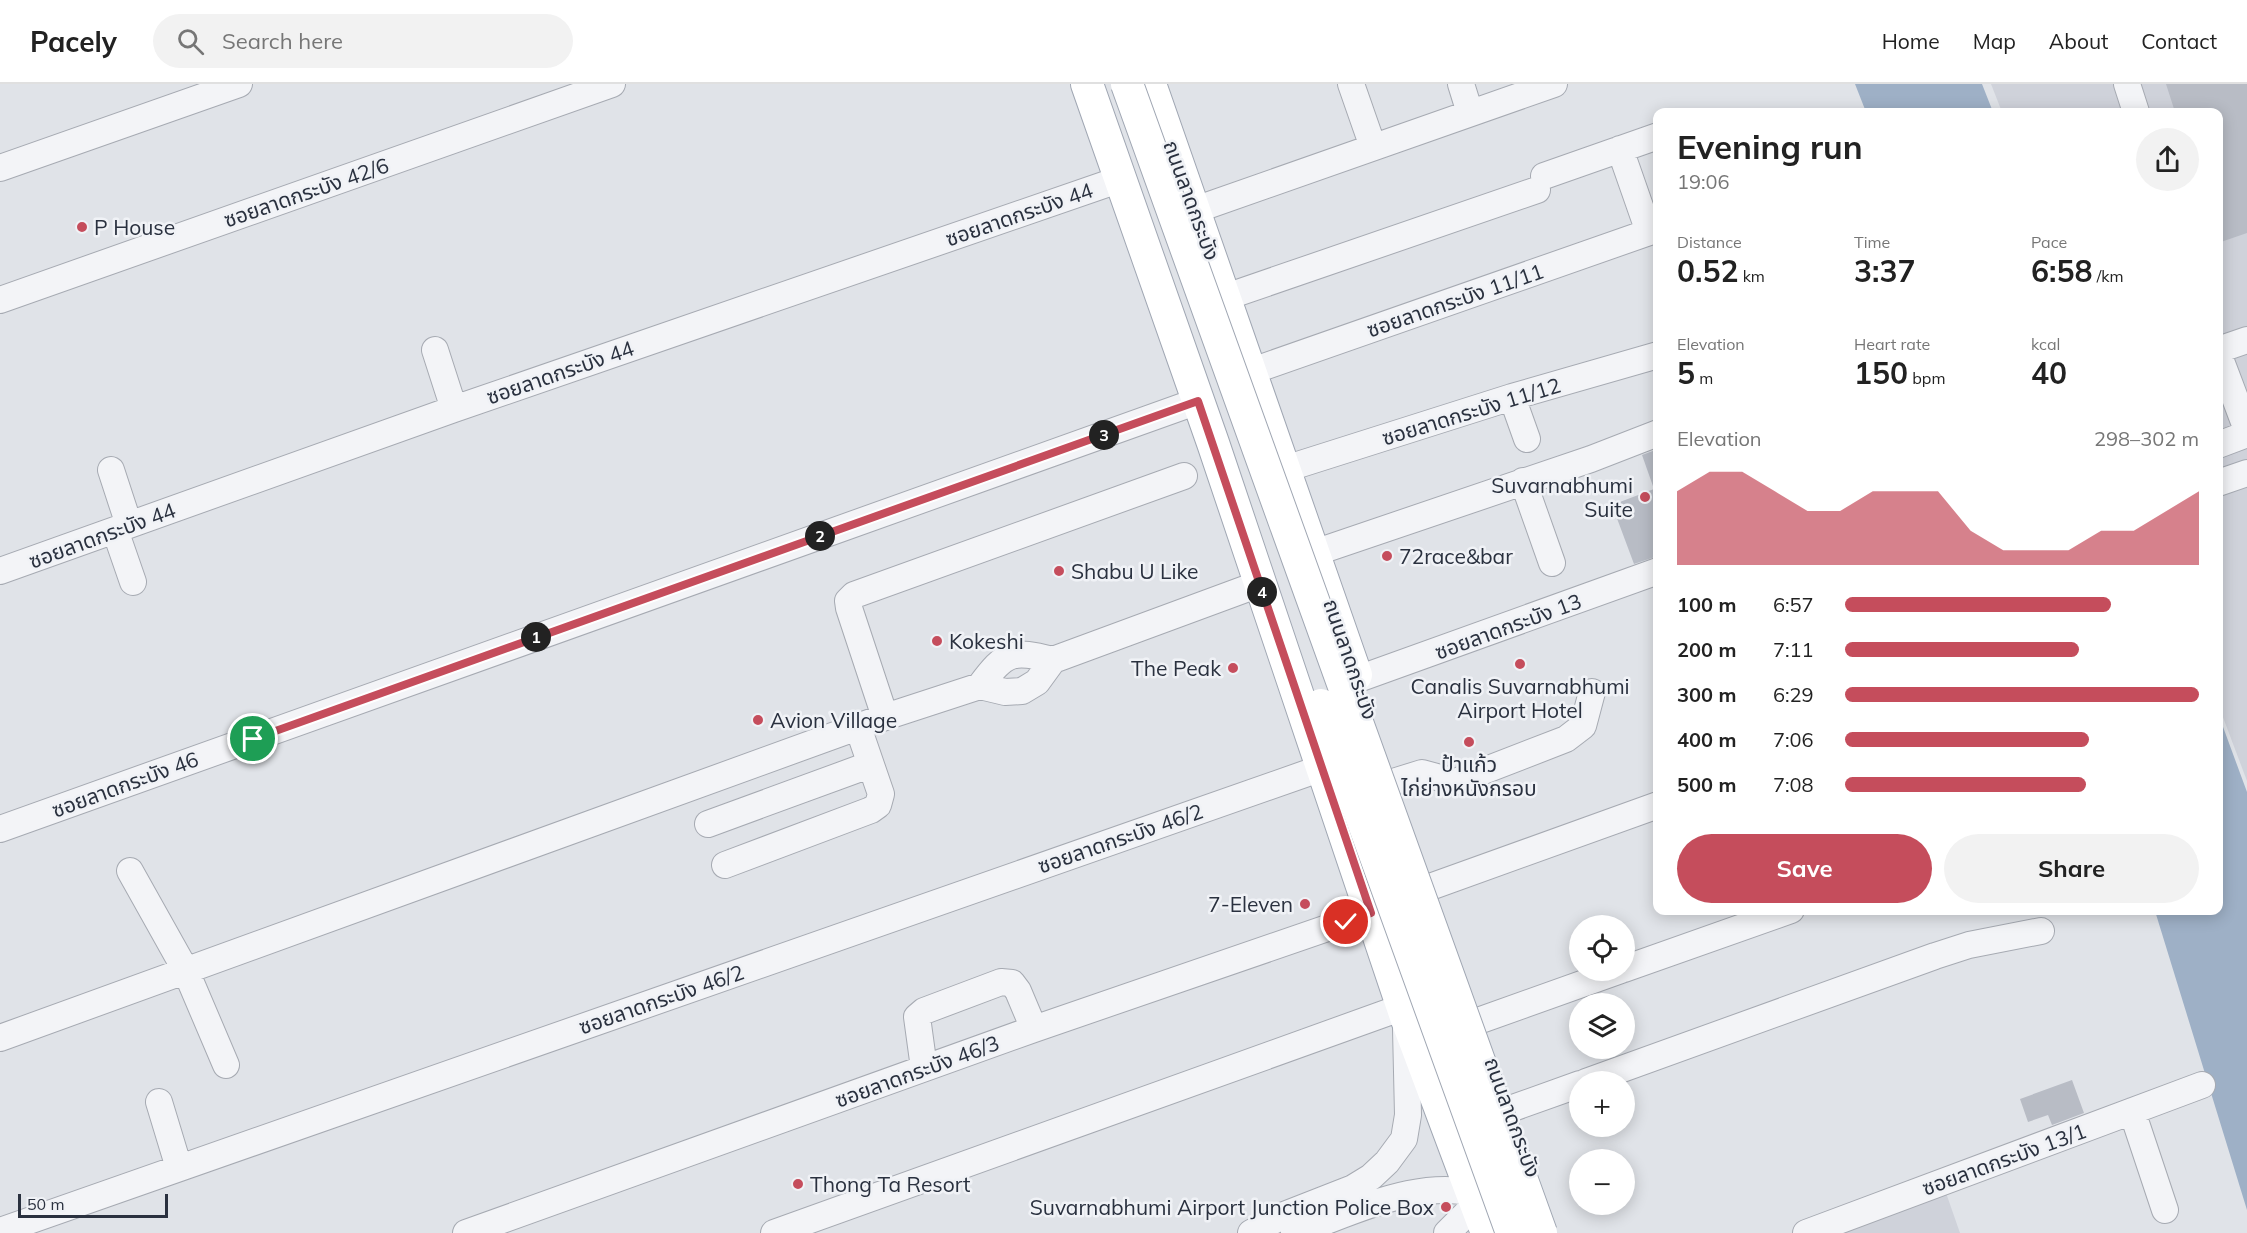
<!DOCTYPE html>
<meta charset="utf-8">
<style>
:root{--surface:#fff;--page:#f2f2f2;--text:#222;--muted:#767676;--line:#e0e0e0;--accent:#c54d5c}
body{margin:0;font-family:Mulish,"Noto Sans Thai",sans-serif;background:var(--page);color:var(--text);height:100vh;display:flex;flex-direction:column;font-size:22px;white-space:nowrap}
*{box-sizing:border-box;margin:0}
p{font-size:20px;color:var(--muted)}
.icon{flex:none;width:33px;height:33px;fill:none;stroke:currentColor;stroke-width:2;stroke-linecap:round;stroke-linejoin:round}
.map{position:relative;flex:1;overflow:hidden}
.panel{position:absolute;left:1653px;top:24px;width:570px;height:807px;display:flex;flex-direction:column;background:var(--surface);border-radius:12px;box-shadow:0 3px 15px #0003}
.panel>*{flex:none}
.buttons{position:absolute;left:1569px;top:831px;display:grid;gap:12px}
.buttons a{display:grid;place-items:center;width:66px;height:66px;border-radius:50%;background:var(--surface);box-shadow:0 3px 15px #0003;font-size:30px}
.scale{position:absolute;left:18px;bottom:15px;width:150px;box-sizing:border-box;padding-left:6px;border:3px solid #2a313f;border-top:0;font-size:16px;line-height:21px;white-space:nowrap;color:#2a313f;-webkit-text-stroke:4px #f0f2f6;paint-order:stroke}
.pin{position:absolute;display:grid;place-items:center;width:51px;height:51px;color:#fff;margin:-26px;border:3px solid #fff;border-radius:50%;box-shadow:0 2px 6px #0007}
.km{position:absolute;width:30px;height:30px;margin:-15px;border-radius:50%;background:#222;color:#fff;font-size:16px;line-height:30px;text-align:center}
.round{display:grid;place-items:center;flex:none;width:63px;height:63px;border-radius:32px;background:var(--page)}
.headline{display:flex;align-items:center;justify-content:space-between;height:102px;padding:0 24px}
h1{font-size:33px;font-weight:700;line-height:45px}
.stats{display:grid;grid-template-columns:repeat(3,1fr);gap:9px;height:102px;padding:6px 24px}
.stats div{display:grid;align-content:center}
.stats b{font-size:30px;font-weight:700}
.stats small{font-size:16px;font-weight:400}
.stats p{font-size:16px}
.chart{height:168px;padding:12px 24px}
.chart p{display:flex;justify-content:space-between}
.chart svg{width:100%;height:108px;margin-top:6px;fill:var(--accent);opacity:.7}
.action{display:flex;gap:12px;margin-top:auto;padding:12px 24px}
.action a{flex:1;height:69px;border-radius:36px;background:var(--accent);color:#fff;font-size:24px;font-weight:700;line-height:69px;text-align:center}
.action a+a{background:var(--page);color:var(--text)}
ul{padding:0 24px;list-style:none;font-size:20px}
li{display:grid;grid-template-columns:96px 72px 1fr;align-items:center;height:45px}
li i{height:15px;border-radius:8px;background:var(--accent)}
header{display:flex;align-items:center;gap:36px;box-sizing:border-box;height:84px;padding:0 30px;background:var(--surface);border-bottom:2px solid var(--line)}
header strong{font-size:28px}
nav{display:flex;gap:33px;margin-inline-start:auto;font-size:21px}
.search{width:420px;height:54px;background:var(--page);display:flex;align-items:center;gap:15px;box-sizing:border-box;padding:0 21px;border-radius:33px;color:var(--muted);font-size:22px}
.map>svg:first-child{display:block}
.built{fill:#cfd2da}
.water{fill:#9eb0c6}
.building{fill:#b8bcc5}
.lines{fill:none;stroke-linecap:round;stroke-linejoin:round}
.minor-casing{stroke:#a6aab2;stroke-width:28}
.major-casing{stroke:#a0a7b3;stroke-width:34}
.minor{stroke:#f3f4f7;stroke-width:26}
.major{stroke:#fff;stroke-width:32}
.major-bridge-casing{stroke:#a0a7b3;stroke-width:34;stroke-linecap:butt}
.major-bridge{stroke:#fff;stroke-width:32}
.route-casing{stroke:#fff;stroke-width:12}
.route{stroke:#c54d5c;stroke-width:8}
.poi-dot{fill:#c54d5c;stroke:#f0f2f6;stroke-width:2}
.labels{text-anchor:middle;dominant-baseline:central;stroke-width:5;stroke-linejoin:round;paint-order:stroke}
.street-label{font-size:21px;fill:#2a313f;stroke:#f0f2f6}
.poi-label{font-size:21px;fill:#2a313f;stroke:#f0f2f6;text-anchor:start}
</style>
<header>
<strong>Pacely</strong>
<div class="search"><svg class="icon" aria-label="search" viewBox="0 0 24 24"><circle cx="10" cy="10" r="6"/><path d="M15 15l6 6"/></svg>Search here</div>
<nav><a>Home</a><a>Map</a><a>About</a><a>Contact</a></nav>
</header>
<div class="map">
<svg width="2247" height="1149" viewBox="0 0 2247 1149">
<rect width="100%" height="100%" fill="#e0e3e8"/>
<!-- built -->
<path class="built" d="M 1991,0 L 2247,0 L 2247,697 L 2218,620 L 2218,28 L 2002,28 Z
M 1945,1106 L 1960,1149 L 1823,1149 Z"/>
<!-- water -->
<path class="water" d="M 1855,0 L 1982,0 L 1993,28 L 1866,28 Z
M 2219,632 L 2247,708 L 2247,1126 L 2155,827 L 2218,826 Z"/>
<!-- building -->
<path class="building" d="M 2166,0 L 2247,0 L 2247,149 L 2218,159 L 2218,28 L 2175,28 Z
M 1658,365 L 1658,472 L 1634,480 L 1612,421 L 1654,405 L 1642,371 Z
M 2072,996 L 2084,1029 L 2052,1041 L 2048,1031 L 2028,1038 L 2020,1015 Z"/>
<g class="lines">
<!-- minor casing -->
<g class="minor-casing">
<path id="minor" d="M 1351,0 L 1373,63
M 1461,0 L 1470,29
M 2127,0 L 2136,28
M 1620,65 L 1649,148
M 0,84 L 239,0
M 1544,92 L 1658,52
M 1195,126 L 1554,0
M 1226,213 L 1537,106
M 0,216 L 612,0
M 435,266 L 454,325
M 2218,266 L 2247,256
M 2218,269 L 2247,346
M 1252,287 L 1658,145
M 1512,313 L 1527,355
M 2218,361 L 2247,350
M 1285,385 L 1512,313 L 1658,271
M 111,386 L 129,441
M 1523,397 L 1552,479
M 2218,399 L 2247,389
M 115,446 L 133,498
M 1314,469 L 1591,375 L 1658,349
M 0,487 L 454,325 L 1121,95
M 1053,576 L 1259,500
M 1358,595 L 1658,487
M 980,602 C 1006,567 1012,566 1053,576
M 885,633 L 849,524 L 848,517 L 854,511 L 1184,392
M 1393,698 L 1422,689 L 1455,698 L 1566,655 L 1583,642 L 1592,608
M 708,740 L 869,681
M 0,745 L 1198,317
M 725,781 L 871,726 L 878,721 L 881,710 L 858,643
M 130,787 L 186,887 L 226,981
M 1430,803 L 1658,721
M 1624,885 L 1791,826
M 1478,937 L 1621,886
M 0,954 L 885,633 L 980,602 L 1005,608 L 1022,607 L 1037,598 L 1053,576
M 924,984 L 917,933 L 924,927 L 1001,898 L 1012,899 L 1018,907 L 1034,945
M 1586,998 L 1935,872 L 1969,861 L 2041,847
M 159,1018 L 179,1084
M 1510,1025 L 1580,1000
M 2132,1027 L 2165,1126
M 0,1147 L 1322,684
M 466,1149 L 1034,945 L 1371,829
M 774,1149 L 1403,923
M 1251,1149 L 1284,1131 L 1353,1104 L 1371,1093 L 1387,1078 L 1404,1055 L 1408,1031 L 1406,945
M 1294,1149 C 1353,1129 1424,1090 1487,1113
M 1447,1149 L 1489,1107
M 1806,1149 L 2202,1001"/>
</g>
<!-- major casing -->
<g class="major-casing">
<path id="major" d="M 1087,0 L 1213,359 L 1406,933 L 1487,1149
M 1150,0 L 1356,591"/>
</g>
<!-- minor -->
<use href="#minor" class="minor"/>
<!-- major -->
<use href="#major" class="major"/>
<!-- major-bridge casing -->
<g class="major-bridge-casing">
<path id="major-bridge" d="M 1127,0 L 1541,1149
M 1321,621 L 1512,1149"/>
</g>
<!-- major-bridge -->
<use href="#major-bridge" class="major-bridge"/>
</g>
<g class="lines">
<!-- route casing -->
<g class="route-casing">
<path id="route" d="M 253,655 L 1198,317 L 1371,829 L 1346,838"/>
</g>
<!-- route -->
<use href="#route" class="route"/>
</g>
<!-- markers -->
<g class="poi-dot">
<circle cx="82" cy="143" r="6"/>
<circle cx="1645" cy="413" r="6"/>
<circle cx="1387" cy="472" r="6"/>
<circle cx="1059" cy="487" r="6"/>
<circle cx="937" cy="557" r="6"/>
<circle cx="1520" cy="580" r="6"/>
<circle cx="1233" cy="584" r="6"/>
<circle cx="758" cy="636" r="6"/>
<circle cx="1469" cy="658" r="6"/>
<circle cx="1305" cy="820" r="6"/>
<circle cx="798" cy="1100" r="6"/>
<circle cx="1446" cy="1123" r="6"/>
</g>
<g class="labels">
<!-- street labels -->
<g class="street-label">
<text transform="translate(306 108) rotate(-19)">ซอยลาดกระบัง 42/6</text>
<text transform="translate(1192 116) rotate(70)">ถนนลาดกระบัง</text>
<text transform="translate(1019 130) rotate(-19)">ซอยลาดกระบัง 44</text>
<text transform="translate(1455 216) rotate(-19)">ซอยลาดกระบัง 11/11</text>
<text transform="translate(560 288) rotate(-19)">ซอยลาดกระบัง 44</text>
<text transform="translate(1471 327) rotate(-17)">ซอยลาดกระบัง 11/12</text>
<text transform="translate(102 451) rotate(-20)">ซอยลาดกระบัง 44</text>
<text transform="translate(1508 542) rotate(-20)">ซอยลาดกระบัง 13</text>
<text transform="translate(1351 575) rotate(71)">ถนนลาดกระบัง</text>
<text transform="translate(125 700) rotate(-20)">ซอยลาดกระบัง 46</text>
<text transform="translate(1120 754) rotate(-19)">ซอยลาดกระบัง 46/2</text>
<text transform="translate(661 915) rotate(-19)">ซอยลาดกระบัง 46/2</text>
<text transform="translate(917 987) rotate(-20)">ซอยลาดกระบัง 46/3</text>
<text transform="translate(1513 1033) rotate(70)">ถนนลาดกระบัง</text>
<text transform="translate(2004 1075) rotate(-20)">ซอยลาดกระบัง 13/1</text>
</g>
<!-- poi labels -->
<g class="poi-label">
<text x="94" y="143">P House</text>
<text x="1633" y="401" text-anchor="end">Suvarnabhumi<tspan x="1633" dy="24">Suite</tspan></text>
<text x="1399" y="472">72race&amp;bar</text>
<text x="1071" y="487">Shabu U Like</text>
<text x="949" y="557">Kokeshi</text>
<text x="1221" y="584" text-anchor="end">The Peak</text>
<text x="1520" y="602" text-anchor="middle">Canalis Suvarnabhumi<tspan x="1520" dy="24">Airport Hotel</tspan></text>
<text x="770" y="636">Avion Village</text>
<text x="1469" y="680" text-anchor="middle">ป้าแก้ว<tspan x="1469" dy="24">ไก่ย่างหนังกรอบ</tspan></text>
<text x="1293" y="820" text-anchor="end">7-Eleven</text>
<text x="810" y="1100">Thong Ta Resort</text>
<text x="1434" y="1123" text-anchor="end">Suvarnabhumi Airport Junction Police Box</text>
</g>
</g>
</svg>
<div class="buttons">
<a><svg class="icon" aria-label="locate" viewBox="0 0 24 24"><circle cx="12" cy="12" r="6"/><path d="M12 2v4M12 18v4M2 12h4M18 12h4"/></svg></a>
<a><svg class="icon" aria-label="layers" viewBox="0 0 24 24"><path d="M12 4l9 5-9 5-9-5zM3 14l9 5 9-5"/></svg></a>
<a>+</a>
<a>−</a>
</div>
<div class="scale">50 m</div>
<div class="pin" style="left:253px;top:655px;background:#1e9e55"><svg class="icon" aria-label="arrive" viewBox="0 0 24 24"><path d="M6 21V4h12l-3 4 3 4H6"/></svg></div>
<div class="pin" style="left:1346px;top:838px;background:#d93025"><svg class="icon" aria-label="check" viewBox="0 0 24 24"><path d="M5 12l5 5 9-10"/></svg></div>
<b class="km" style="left:536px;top:553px">1</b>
<b class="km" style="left:820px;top:452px">2</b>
<b class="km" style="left:1104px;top:351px">3</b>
<b class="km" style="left:1262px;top:508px">4</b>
<section class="panel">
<div class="headline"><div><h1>Evening run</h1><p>19:06</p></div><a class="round"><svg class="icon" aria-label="share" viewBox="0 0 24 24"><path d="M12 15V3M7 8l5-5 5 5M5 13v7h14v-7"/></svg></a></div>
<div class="stats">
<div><p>Distance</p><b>0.52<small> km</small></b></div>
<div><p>Time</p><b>3:37</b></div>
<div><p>Pace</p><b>6:58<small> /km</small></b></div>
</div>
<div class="stats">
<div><p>Elevation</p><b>5<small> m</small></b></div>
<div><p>Heart rate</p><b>150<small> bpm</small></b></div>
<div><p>kcal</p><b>40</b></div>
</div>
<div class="chart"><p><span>Elevation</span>298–302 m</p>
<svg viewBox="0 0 160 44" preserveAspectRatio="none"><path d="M0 44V14L10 6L20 6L30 14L40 22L50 22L60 14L70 14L80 14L90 30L100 38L110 38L120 38L130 30L140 30L150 22L160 14V44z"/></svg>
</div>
<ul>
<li><b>100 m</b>6:57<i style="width:75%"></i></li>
<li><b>200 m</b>7:11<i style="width:66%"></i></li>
<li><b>300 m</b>6:29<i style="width:100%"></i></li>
<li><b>400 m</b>7:06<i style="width:69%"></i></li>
<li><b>500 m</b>7:08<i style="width:68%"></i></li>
</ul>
<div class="action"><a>Save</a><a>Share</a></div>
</section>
</div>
